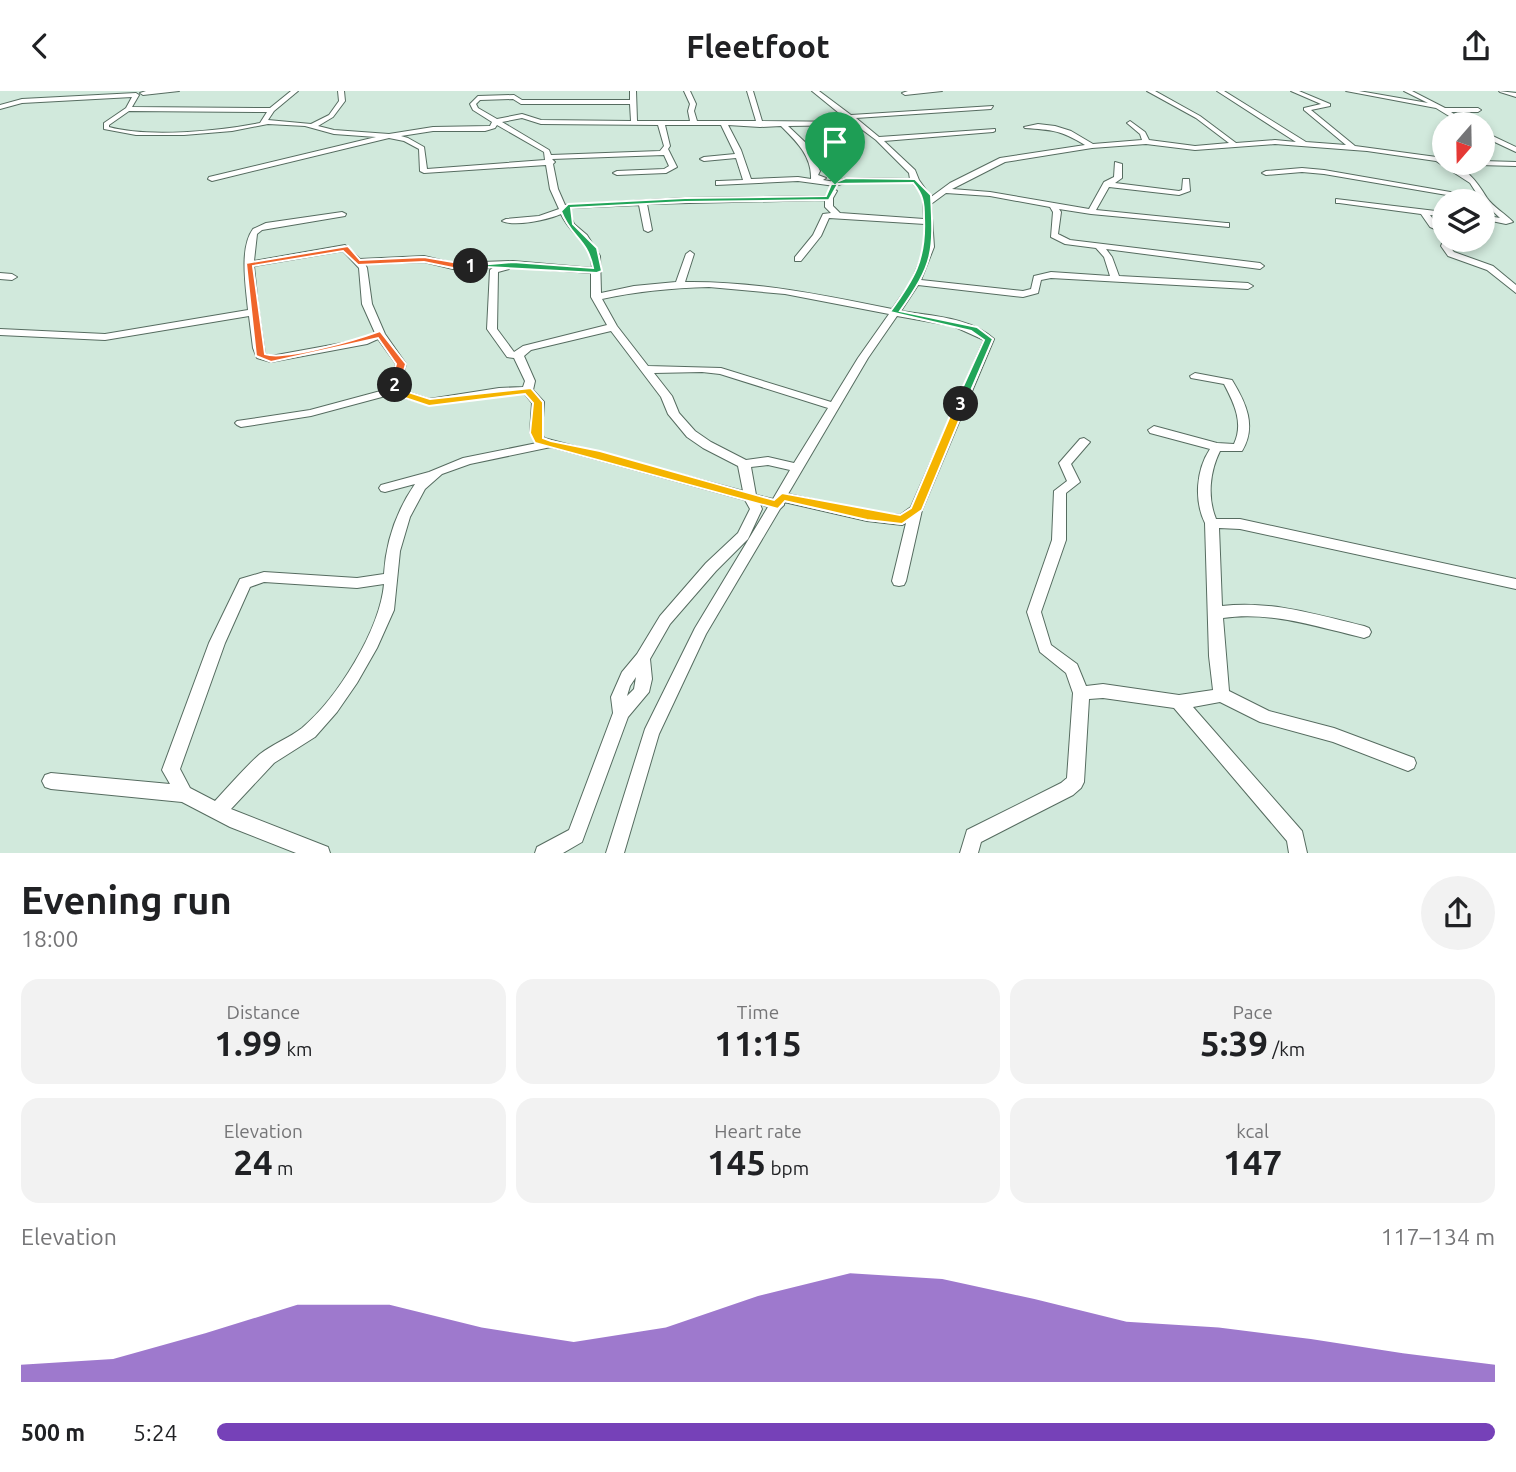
<!DOCTYPE html>
<meta charset="utf-8">
<style>
:root{--surface:#fff;--page:#f2f2f2;--text:#202124;--muted:#757577;--accent:#7641b8}
body{margin:0;font-family:Ubuntu,sans-serif;background:var(--page);color:var(--text);height:100vh;display:flex;flex-direction:column;font-size:26px;white-space:nowrap}
*{box-sizing:border-box;margin:0}
p{font-size:23px;color:var(--muted)}
.icon{flex:none;width:38px;height:38px;fill:none;stroke:currentColor;stroke-width:2;stroke-linecap:round;stroke-linejoin:round}
.map{position:relative;height:762px;overflow:hidden}
.details{display:flex;flex-direction:column;background:var(--surface);flex:1}
.details>*{flex:none}
.needle{width:46px;rotate:200deg}
.controls{position:absolute;left:1432px;top:21px;display:grid;gap:14px}
.controls a{display:grid;place-items:center;width:63px;height:63px;border-radius:50%;background:var(--surface);box-shadow:0 4px 10px #0003;font-size:35px}
.pin{position:absolute;display:grid;place-items:center;width:60px;height:60px;color:#fff;margin:-72px -30px;border-radius:50% 50% 50% 0;rotate:-45deg;box-shadow:0 0 7px #0007}
.pin .icon{rotate:45deg}
.km{position:absolute;width:35px;height:35px;margin:-18px;border-radius:50%;background:#222;color:#fff;font-size:19px;line-height:35px;text-align:center}
.round{display:grid;place-items:center;flex:none;width:74px;height:74px;border-radius:37px;background:var(--page)}
.headline{display:flex;align-items:center;justify-content:space-between;height:119px;padding:0 21px}
h1{font-size:38px;font-weight:700;line-height:52px}
.figures{display:grid;grid-template-columns:repeat(3,1fr);gap:10px;height:119px;padding:7px 21px}
.figures div{display:grid;align-content:center;border-radius:18px;background:var(--page);text-align:center}
.figures b{font-size:35px;font-weight:700}
.figures small{font-size:19px;font-weight:400}
.figures p{font-size:19px}
.chart{height:196px;padding:14px 21px}
.chart p{display:flex;justify-content:space-between}
.chart svg{width:100%;height:126px;margin-top:7px;fill:var(--accent);opacity:.7}
ul{padding:0 21px;list-style:none;font-size:23px}
li{display:grid;grid-template-columns:112px 84px 1fr;align-items:center;height:52px}
li i{height:18px;border-radius:9px;background:var(--accent)}
header{display:flex;justify-content:space-between;align-items:center;height:91px;padding:0 21px;background:var(--surface);font-size:32px;font-weight:700}
.map>svg:first-child{display:block}
.lines{fill:none;stroke-linecap:round;stroke-linejoin:round}
.minor-casing{stroke:#566c60;stroke-width:2}
.minor{fill:#fff;fill-rule:evenodd}
.split-1{fill:#22a559;stroke:#fff;stroke-width:2}
.split-2{fill:#f0652b;stroke:#fff;stroke-width:2}
.split-3{fill:#f5b400;stroke:#fff;stroke-width:2}
.split-4{fill:#22a559;stroke:#fff;stroke-width:2}
</style>
<header><svg class="icon" aria-label="back" viewBox="0 0 24 24"><path d="M15 5l-7 7 7 7"/></svg>Fleetfoot<svg class="icon" aria-label="share" viewBox="0 0 24 24"><path d="M12 15V3M7 8l5-5 5 5M5 13v7h14v-7"/></svg></header>
<div class="map">
<svg width="1516" height="762" viewBox="0 0 1516 762">
<rect width="100%" height="100%" fill="#d1e9dc"/>
<g class="lines">
<!-- minor casing -->
<g class="minor-casing">
<path id="minor" d="M 146,0 L 179,0 L 143,4 L 140,2 Z
M 291,0 L 298,0 L 274,20 L 268,29 L 311,33 L 329,24 L 339,10 L 338,0 L 344,0 L 345,10 L 333,26 L 318,35 L 334,39 L 389,43 L 433,36 L 490,35 L 492,31 L 473,19 L 470,13 L 478,5 L 514,4 L 522,9 L 630,9 L 630,0 L 636,0 L 637,30 L 690,30 L 688,20 L 690,13 L 684,0 L 690,0 L 696,13 L 694,20 L 697,30 L 756,30 L 747,0 L 753,0 L 762,30 L 850,31 L 812,0 L 819,0 L 851,24 L 993,15 L 991,18 L 856,27 L 879,46 L 995,38 L 995,40 L 993,41 L 884,50 L 915,79 L 919,89 L 931,106 L 950,92 L 1000,67 L 1085,54 C 1060,39 1053,39 1025,37 L 1024,36 L 1038,33 L 1055,35 L 1071,40 L 1093,53 L 1142,49 L 1140,43 L 1127,32 L 1130,30 L 1145,41 L 1149,49 L 1195,55 L 1229,52 L 1196,27 L 1147,0 L 1155,0 L 1200,25 L 1236,52 L 1275,49 L 1296,51 L 1217,0 L 1224,0 L 1306,51 L 1346,54 L 1304,19 L 1304,17 L 1321,13 L 1291,0 L 1299,0 L 1330,13 L 1330,15 L 1311,19 L 1355,55 L 1444,67 L 1444,72 C 1464,72 1478,92 1487,107 C 1493,116 1506,123 1513,131 L 1506,133 L 1482,128 L 1482,124 L 1500,127 L 1482,110 L 1324,83 L 1302,81 L 1266,84 L 1262,82 L 1266,80 L 1302,77 L 1324,79 L 1479,106 L 1470,92 L 1436,70 L 1367,60 L 1275,53 L 1195,59 L 1146,53 L 1092,57 L 1005,71 L 956,96 L 952,98 L 990,101 L 1089,118 L 1104,91 L 1114,86 L 1115,71 L 1122,73 L 1122,87 L 1115,92 L 1179,100 L 1182,99 L 1183,88 L 1189,88 L 1190,100 L 1179,104 L 1109,96 L 1096,119 L 1226,132 L 1229,132 L 1229,136 L 1091,123 L 1059,118 L 1061,121 L 1058,143 L 1070,149 L 1260,172 L 1264,175 L 1260,178 L 1106,158 L 1112,166 L 1119,185 L 1248,192 L 1253,195 L 1248,198 L 1051,187 L 1041,189 L 1038,202 L 1023,206 L 918,194 L 901,220 C 931,225 970,226 994,248 L 922,419 L 906,490 L 904,494 L 899,495 L 894,494 L 892,490 L 906,432 L 902,434 L 867,430 L 784,411 L 784,414 L 780,418 L 706,543 L 659,643 L 624,762 L 606,762 L 645,638 L 695,537 L 768,416 L 760,413 L 762,418 L 748,448 L 716,480 L 670,533 L 650,568 L 652,588 L 649,601 L 628,626 L 582,751 L 563,762 L 535,762 L 537,756 L 569,739 L 613,622 L 611,606 L 622,581 L 637,563 L 660,525 L 706,472 L 738,442 L 750,418 L 745,409 L 551,356 L 470,373 L 442,383 L 425,398 L 410,426 L 400,460 L 394,519 L 377,557 L 357,592 L 337,621 L 315,646 L 274,672 L 231,718 L 328,756 L 330,762 L 296,762 L 230,736 L 182,711 L 51,698 L 45,696 L 42,690 L 45,684 L 51,682 L 170,693 L 162,679 L 209,552 L 240,488 L 264,481 L 357,487 L 384,483 C 386,450 397,419 415,393 L 385,401 L 381,400 L 379,397 L 381,394 L 429,381 L 463,367 L 537,352 L 530,342 L 532,312 L 524,302 L 499,303 L 429,314 L 393,303 L 311,325 L 241,336 L 237,334 L 235,332 L 237,330 L 310,319 L 388,298 L 396,273 L 378,248 L 367,253 L 271,271 L 257,267 L 253,257 L 249,225 L 105,249 L 0,244 L 0,238 L 105,243 L 248,219 C 246,196 239,157 253,138 L 266,132 L 342,121 L 346,123 L 345,125 L 262,139 L 257,143 L 254,170 L 345,154 L 360,168 L 424,165 L 453,172 L 513,170 L 592,177 C 592,149 571,146 561,123 C 547,129 515,136 502,130 L 506,128 L 539,125 L 559,118 L 550,98 L 546,74 L 424,82 L 420,80 L 419,58 L 404,50 L 389,47 L 212,90 L 208,88 L 209,86 L 376,46 L 334,43 L 305,35 L 268,33 L 232,40 L 184,44 L 136,44 L 104,38 L 104,32 L 126,17 L 132,6 L 22,12 L 0,18 L 0,14 L 22,8 L 136,2 L 139,4 L 132,16 L 270,17 ZM 513,8 L 521,13 L 630,13 L 631,30 L 541,29 L 522,23 L 497,28 L 478,17 L 476,13 L 480,9 ZM 129,20 L 267,21 L 260,32 C 220,40 148,47 109,36 L 109,34 ZM 522,27 L 541,33 L 658,34 L 664,55 L 660,60 L 551,64 L 549,59 L 502,31 ZM 497,34 L 544,61 L 545,69 L 427,78 L 424,56 L 408,47 L 401,45 L 433,40 L 485,40 L 495,37 ZM 665,34 L 721,34 L 735,63 L 704,66 L 700,68 L 704,70 L 736,67 L 743,89 L 719,90 L 716,90 L 716,94 L 798,90 L 835,95 L 848,91 L 913,92 L 923,104 L 924,128 L 840,122 L 833,115 L 833,107 L 837,100 L 833,98 L 826,105 L 685,107 L 565,114 L 558,98 L 553,73 L 555,71 L 552,68 L 664,64 L 669,75 L 664,78 L 617,80 L 613,82 L 617,84 L 666,82 L 677,76 L 668,58 L 670,55 ZM 728,34 L 760,36 L 781,35 C 796,50 812,65 811,88 L 798,86 L 751,88 L 741,59 ZM 856,34 L 876,49 L 909,82 L 910,88 L 847,87 L 835,91 L 823,89 L 826,87 L 818,84 L 820,80 L 807,53 L 788,35 ZM 946,102 L 990,105 L 1050,116 L 1053,121 L 1051,146 L 1065,153 L 1096,157 L 1104,166 L 1110,185 L 1051,181 L 1034,185 L 1031,198 L 1023,200 L 921,189 L 934,156 L 931,113 ZM 825,109 L 825,116 L 831,122 L 823,123 L 813,144 L 795,166 L 795,170 L 801,170 L 821,145 L 829,127 L 925,133 L 926,156 L 911,191 L 892,218 C 824,204 755,190 685,191 L 694,163 L 690,160 L 686,163 L 676,191 L 634,195 L 601,202 L 600,165 L 587,144 L 574,133 L 568,120 L 570,117 L 639,114 L 644,139 L 648,141 L 652,139 L 647,113 ZM 343,160 L 359,177 L 362,213 L 375,242 L 364,248 L 271,265 L 265,263 L 258,215 L 254,175 ZM 424,171 L 453,178 L 494,176 L 490,179 L 487,238 L 507,266 L 514,267 L 525,290 L 523,296 L 499,297 L 429,308 L 399,298 L 406,273 L 385,243 L 372,213 L 367,177 L 365,173 ZM 510,176 L 591,182 L 591,206 L 607,234 L 523,255 L 514,261 L 497,238 L 498,181 L 509,178 ZM 709,196 L 785,203 L 889,223 L 858,267 L 831,311 L 721,277 L 648,275 L 617,235 L 602,208 C 638,200 672,197 709,196 ZM 897,225 L 953,235 L 984,249 L 911,416 L 900,424 L 867,420 L 788,403 L 868,267 ZM 611,240 L 661,306 L 668,323 L 687,346 L 703,357 L 738,375 L 743,400 L 544,347 L 542,342 L 544,311 L 533,299 L 535,290 L 524,265 L 531,259 ZM 702,281 L 720,283 L 828,317 L 794,372 L 768,366 L 746,369 L 711,351 L 695,340 L 679,322 L 672,305 L 654,282 ZM 768,374 L 790,379 L 773,408 L 756,404 L 751,376 ZM 264,491 L 357,497 L 384,493 C 380,539 337,608 302,637 C 289,647 273,653 260,663 C 244,677 230,694 215,710 L 190,697 L 180,678 L 225,552 L 250,496 ZM 636,586 L 634,598 L 627,605 L 630,595 Z
M 908,0 L 942,0 L 905,4 L 902,2 Z
M 1346,0 L 1359,0 L 1428,12 L 1404,0 L 1412,0 L 1445,17 L 1478,17 L 1481,19 L 1478,21 L 1451,21 L 1469,33 L 1462,33 L 1436,17 Z
M 1499,0 L 1516,2 L 1516,6 L 1500,1 Z
M 1482,40 L 1516,56 L 1516,61 L 1482,45 Z
M 1482,70 L 1516,71 L 1516,75 L 1479,74 L 1479,72 L 1482,72 Z
M 1336,108 L 1444,121 L 1444,125 L 1430,124 L 1436,132 L 1444,137 L 1444,142 L 1430,136 L 1421,123 L 1339,112 L 1336,112 Z
M 1444,148 L 1451,149 L 1449,155 L 1454,161 L 1493,175 L 1516,194 L 1516,202 L 1487,179 L 1448,165 L 1441,155 Z
M 0,182 L 12,183 L 17,186 L 12,189 L 0,188 Z
M 1195,282 L 1232,289 C 1246,312 1257,335 1242,360 L 1220,360 C 1210,380 1207,406 1216,428 L 1240,428 L 1516,488 L 1516,498 L 1240,438 L 1219,437 L 1222,515 C 1270,509 1318,524 1364,535 L 1369,537 L 1371,541 L 1369,545 L 1364,547 C 1318,536 1271,520 1223,527 L 1229,600 L 1269,620 L 1334,637 L 1414,667 L 1416,672 L 1414,677 L 1408,680 L 1333,651 L 1260,631 L 1220,611 L 1193,616 L 1302,740 L 1307,762 L 1289,762 L 1287,750 L 1174,617 L 1103,607 L 1089,608 L 1084,691 L 1081,697 L 1073,704 L 981,751 L 978,762 L 960,762 L 967,739 L 1061,692 L 1067,687 L 1073,602 L 1066,582 L 1040,561 L 1027,521 L 1052,449 L 1054,400 L 1067,390 L 1059,372 L 1080,348 L 1084,347 L 1090,351 L 1071,373 L 1080,391 L 1066,402 L 1066,449 L 1041,521 L 1051,554 L 1077,573 L 1086,595 L 1103,593 L 1179,604 L 1213,599 L 1209,565 L 1205,432 C 1194,410 1196,379 1210,358 L 1150,342 L 1148,339 L 1154,335 L 1217,352 L 1234,353 C 1244,332 1234,312 1224,293 L 1191,287 L 1190,285 Z"/>
</g>
<!-- minor -->
<use href="#minor" class="minor"/>
</g>
<!-- split-1 -->
<path class="split-1" d="M 832,91 L 838,93 L 829,109 L 685,111 L 571,117 L 573,133 L 597,157 L 602,180 L 597,182 L 467,175 L 513,171 L 593,177 C 587,147 571,147 561,120 L 568,113 L 685,107 L 826,105 Z"/>
<!-- split-2 -->
<path class="split-2" d="M 348,155 L 360,169 L 424,166 L 476,175 L 453,177 L 424,171 L 358,174 L 343,160 L 253,175 L 265,263 C 285,270 358,248 380,240 L 406,273 L 399,296 L 390,294 L 396,273 L 378,247 L 271,271 L 256,265 L 246,172 Z"/>
<!-- split-3 -->
<path class="split-3" d="M 395,291 L 400,294 L 399,298 L 430,308 L 531,297 L 543,311 L 543,347 L 551,350 L 600,360 L 774,409 L 782,402 L 900,424 L 911,417 L 955,313 L 961,310 L 966,313 L 922,419 L 902,433 L 867,429 L 785,410 L 778,418 L 535,352 L 530,342 L 533,312 L 525,303 L 429,315 L 390,302 L 390,294 Z"/>
<!-- split-4 -->
<path class="split-4" d="M 846,87 L 915,88 L 931,104 C 934,161 934,172 900,220 L 977,236 L 993,248 L 964,316 L 955,313 L 984,249 L 971,240 L 890,221 C 914,188 926,169 924,127 C 924,111 923,104 913,92 L 831,93 Z"/>
</svg>
<div class="controls">
<a><svg class="needle" viewBox="-14 -14 28 28"><path d="M0-13l5 13h-10z" fill="#e53935"/><path d="M0 13l5-13h-10z" fill="#757577"/></svg></a>
<a><svg class="icon" aria-label="layers" viewBox="0 0 24 24"><path d="M12 4l9 5-9 5-9-5zM3 14l9 5 9-5"/></svg></a>
</div>
<div class="pin" style="left:835px;top:93px;background:#1e9e55"><svg class="icon" aria-label="arrive" viewBox="0 0 24 24"><path d="M6 21V4h12l-3 4 3 4H6"/></svg></div>
<b class="km" style="left:471px;top:175px">1</b>
<b class="km" style="left:395px;top:294px">2</b>
<b class="km" style="left:961px;top:313px">3</b>
</div>
<section class="details">
<div class="headline"><div><h1>Evening run</h1><p>18:00</p></div><a class="round"><svg class="icon" aria-label="share" viewBox="0 0 24 24"><path d="M12 15V3M7 8l5-5 5 5M5 13v7h14v-7"/></svg></a></div>
<div class="figures">
<div><p>Distance</p><b>1.99<small> km</small></b></div>
<div><p>Time</p><b>11:15</b></div>
<div><p>Pace</p><b>5:39<small> /km</small></b></div>
</div>
<div class="figures">
<div><p>Elevation</p><b>24<small> m</small></b></div>
<div><p>Heart rate</p><b>145<small> bpm</small></b></div>
<div><p>kcal</p><b>147</b></div>
</div>
<div class="chart"><p><span>Elevation</span>117–134 m</p>
<svg viewBox="0 0 160 44" preserveAspectRatio="none"><path d="M0 44V38L10 36L20 27L30 17L40 17L50 25L60 30L70 25L80 14L90 6L100 8L110 15L120 23L130 25L140 29L150 34L160 38V44z"/></svg>
</div>
<ul>
<li><b>500 m</b>5:24<i style="width:100%"></i></li>
</ul>
</section>
